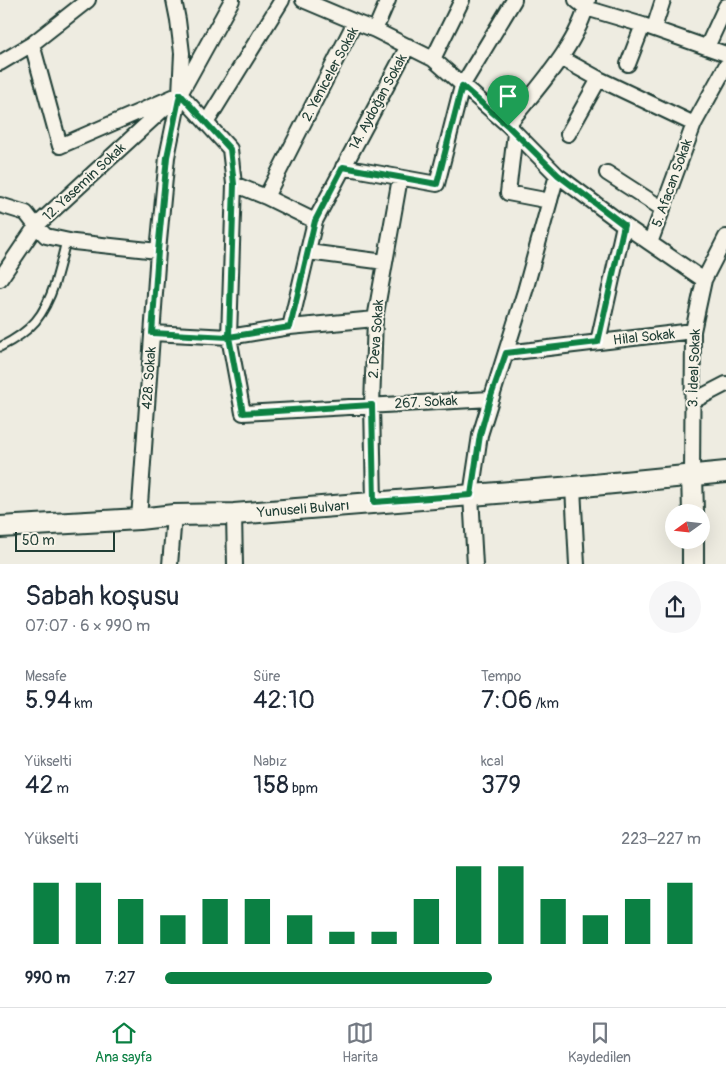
<!DOCTYPE html>
<html lang="tr">
<meta charset="utf-8">
<style>
:root{--surface:#fff;--page:#f6f6f7;--text:#1f2937;--muted:#747a83;--line:#e0e1e3;--accent:#0b8043}
body{margin:0;font-family:Pangolin,sans-serif;background:var(--page);color:var(--text);height:100vh;display:flex;flex-direction:column;font-size:19px;white-space:nowrap}
*{box-sizing:border-box;margin:0}
p{font-size:16px;color:var(--muted)}
.icon{flex:none;width:28px;height:28px;fill:none;stroke:currentColor;stroke-width:2;stroke-linecap:round;stroke-linejoin:round}
.map{position:relative;height:564px;overflow:hidden}
.drawer{display:flex;flex-direction:column;background:var(--surface);flex:1}
.drawer>*{flex:none}
.needle{width:32px;rotate:255deg}
.buttons{position:absolute;left:665px;top:504px;display:grid;gap:10px}
.buttons a{display:grid;place-items:center;width:45px;height:45px;border-radius:50%;background:var(--surface);box-shadow:0 5px 20px #0002;font-size:25px}
.scale{position:absolute;left:15px;bottom:12px;width:100px;box-sizing:border-box;padding-left:5px;border:2px solid #1f3d34;border-top:0;font-size:14px;line-height:18px;white-space:nowrap;color:#1f3d34;-webkit-text-stroke:4px #f7f3e8;paint-order:stroke}
.pin{position:absolute;display:grid;place-items:center;width:42px;height:42px;color:#fff;margin:-51px -21px;border-radius:50% 50% 50% 0;rotate:-45deg;box-shadow:0 0 5px #0007}
.pin .icon{rotate:45deg}
.round{display:grid;place-items:center;flex:none;width:52px;height:52px;border-radius:26px;background:var(--page)}
.head{display:flex;align-items:center;justify-content:space-between;height:85px;padding:0 25px}
h1{font-size:28px;font-weight:600;line-height:38px}
.figures{display:grid;grid-template-columns:repeat(3,1fr);gap:8px;height:85px;padding:5px 25px}
.figures div{display:grid;align-content:center}
.figures b{font-size:25px;font-weight:600}
.figures small{font-size:14px;font-weight:400}
.figures p{font-size:14px}
.chart{height:140px;padding:10px 25px}
.chart p{display:flex;justify-content:space-between}
.chart svg{width:100%;height:90px;margin-top:5px;stroke:var(--accent);stroke-width:6}
ul{padding:0 25px;list-style:none;font-size:16px}
li{display:grid;grid-template-columns:80px 60px 1fr;align-items:center;height:38px}
li i{height:12px;border-radius:6px;background:var(--accent)}
.tab-bar{display:flex;justify-content:space-around;align-items:center;height:70px;border-top:1px solid var(--line);background:var(--surface);font-size:14px;color:var(--muted)}
.tab-bar a{display:grid;justify-items:center;gap:2px}
.tab-bar .current{color:var(--accent)}
.map>svg:first-child{display:block}
.lines{fill:none;stroke-linecap:round;stroke-linejoin:round}
.lane-casing{stroke:#1f3d34;stroke-width:11}
.street-casing{stroke:#1f3d34;stroke-width:18}
.secondary-casing{stroke:#1f3d34;stroke-width:24}
.lane{stroke:#f7f3e8;stroke-width:7}
.street{stroke:#f7f3e8;stroke-width:14}
.secondary{stroke:#f7f3e8;stroke-width:20}
.route-casing{stroke:#fff;stroke-width:10}
.route{stroke:#0b8043;stroke-width:6}
.labels{text-anchor:middle;dominant-baseline:central;stroke-width:4;stroke-linejoin:round;paint-order:stroke}
.street-label{font-size:14px;fill:#1f3d34;stroke:#f7f3e8}
</style>
<div class="map">
<svg width="726" height="565" viewBox="0 0 726 565">
<rect width="100%" height="100%" fill="#eeece1"/>
<filter id="ink" filterUnits="userSpaceOnUse"><feTurbulence type="fractalNoise" baseFrequency=".02" numOctaves="2"/><feDisplacementMap in="SourceGraphic" scale="10" xChannelSelector="R" yChannelSelector="G"/><feConvolveMatrix kernelMatrix="1 2 1 2 8 2 1 2 1" color-interpolation-filters="sRGB"/></filter>
<g filter="url(#ink)">
<g class="lines">
<!-- lane casing -->
<g class="lane-casing">
<path id="lane" d="M 0,347 C 32,331 44,316 55,283 C 59,268 63,255 66,240"/>
</g>
<!-- street casing -->
<g class="street-casing">
<path id="street" d="M 303,0 L 355,22
M 576,0 L 586,8 L 643,25 L 726,54
M 654,28 L 663,0
M 375,30 L 388,0
M 32,44 L 60,146 L 180,94 L 232,0
M 707,47 L 726,6
M 561,58 L 599,79 L 694,124
M 433,59 L 462,0
M 0,63 L 32,44 L 88,0
M 628,64 L 643,25
M 180,94 L 230,149 L 234,184
M 206,123 L 282,0
M 508,125 C 536,89 578,46 588,0
M 515,133 L 508,193 L 550,201
M 568,134 L 599,79
M 343,167 L 437,184 L 462,86 L 514,0
M 607,173 L 663,209
M 557,175 L 624,225 L 650,243
M 266,197 L 315,221
M 0,205 L 26,213 L 36,226 L 46,236 L 74,242 L 158,251
M 308,252 L 385,262
M 0,279 L 36,226 L 172,101
M 704,280 L 650,243 L 694,124 L 726,66
M 290,327 L 315,221 L 408,46
M 152,333 L 229,337 L 290,327 L 375,319
M 598,342 L 624,225
M 506,353 L 693,331
M 693,401 L 726,384
M 692,475 L 693,331 L 704,280 L 726,237
M 573,487 L 577,565
M 374,502 L 372,405 L 375,319 L 400,178
M 234,514 L 235,565
M 139,519 L 158,251 L 167,157 L 180,94 L 182,53 L 178,20 L 174,0
M 170,565 L 174,515
M 475,565 L 471,495 L 480,435 L 525,291 L 557,175 L 508,125 L 433,59 L 375,30 L 355,22 L 266,197 L 234,184 L 229,337 L 243,413 L 490,399"/>
</g>
<!-- secondary casing -->
<g class="secondary-casing">
<g id="secondary">
<path d="M 692,475 L 693,512"/>
<path id="s1" d="M 0,527 L 139,519 L 174,515 L 234,514 L 573,487 L 726,472"/>
<path d="M 693,540 L 693,565"/>
</g>
</g>
<!-- lane -->
<use href="#lane" class="lane"/>
<!-- street -->
<use href="#street" class="street"/>
<!-- secondary -->
<use href="#secondary" class="secondary"/>
</g>
</g>
<g class="lines" filter="url(#ink)">
<!-- route casing -->
<g class="route-casing">
<path id="route" d="M 508,126 L 462,86 L 437,184 L 343,167 L 315,221 L 290,327 L 229,337 L 152,333 L 158,251 L 167,157 L 180,94 L 230,149 L 234,184 L 229,337 L 243,413 L 372,405 L 374,502 L 471,495 L 480,435 L 490,399 L 506,353 L 598,342 L 624,225 L 558,175 L 508,126"/>
</g>
<!-- route -->
<use href="#route" class="route"/>
</g>
<g class="labels">
<!-- street labels -->
<g class="street-label">
<text transform="translate(330 74) rotate(-62)">2. Yeniceler Sokak</text>
<text transform="translate(378 102) rotate(-62)">14. Aydoğan Sokak</text>
<text transform="translate(84 182) rotate(-43)">12. Yasemin Sokak</text>
<text transform="translate(672 183) rotate(-70)">5. Afacan Sokak</text>
<text transform="translate(644 337) rotate(-6)">Hilal Sokak</text>
<text transform="translate(376 339) rotate(-86)">2. Deva Sokak</text>
<text transform="translate(694 368) rotate(-88)">3. İdeal Sokak</text>
<text transform="translate(149 378) rotate(-86)">428. Sokak</text>
<text transform="translate(426 402) rotate(-3)">267. Sokak</text>
<text stroke="none"><textPath href="#s1" startOffset="304">Yunuseli Bulvarı</textPath></text>
</g>
</g>
</svg>
<div class="buttons">
<a><svg class="needle" viewBox="-14 -14 28 28"><path d="M0-13l5 13h-10z" fill="#e53935"/><path d="M0 13l5-13h-10z" fill="#747a83"/></svg></a>
</div>
<div class="scale">50 m</div>
<div class="pin" style="left:508px;top:126px;background:#1e9e55"><svg class="icon" aria-label="arrive" viewBox="0 0 24 24"><path d="M6 21V4h12l-3 4 3 4H6"/></svg></div>
</div>
<section class="drawer">
<div class="head"><div><h1>Sabah koşusu</h1><p>07:07 · 6 × 990 m</p></div><a class="round"><svg class="icon" aria-label="share" viewBox="0 0 24 24"><path d="M12 15V3M7 8l5-5 5 5M5 13v7h14v-7"/></svg></a></div>
<div class="figures">
<div><p>Mesafe</p><b>5.94<small> km</small></b></div>
<div><p>Süre</p><b>42:10</b></div>
<div><p>Tempo</p><b>7:06<small> /km</small></b></div>
</div>
<div class="figures">
<div><p>Yükselti</p><b>42<small> m</small></b></div>
<div><p>Nabız</p><b>158<small> bpm</small></b></div>
<div><p>kcal</p><b>379</b></div>
</div>
<div class="chart"><p><span>Yükselti</span>223–227 m</p>
<svg viewBox="0 0 160 44" preserveAspectRatio="none"><path d="M5 44V14M15 44V14M25 44V22M35 44V30M45 44V22M55 44V22M65 44V30M75 44V38M85 44V38M95 44V22M105 44V6M115 44V6M125 44V22M135 44V30M145 44V22M155 44V14"/></svg>
</div>
<ul>
<li><b>990 m</b>7:27<i style="width:61%"></i></li>
</ul>
</section>
<nav class="tab-bar">
<a class="current"><svg class="icon" aria-label="home" viewBox="0 0 24 24"><path d="M3 11l9-7 9 7M6 9v11h12V9"/></svg>Ana sayfa</a>
<a><svg class="icon" aria-label="map" viewBox="0 0 24 24"><path d="M3 6l6-2 6 2 6-2v14l-6 2-6-2-6 2zM9 4v14M15 6v14"/></svg>Harita</a>
<a><svg class="icon" aria-label="saved" viewBox="0 0 24 24"><path d="M7 4h10v16l-5-4-5 4z"/></svg>Kaydedilen</a>
</nav>
